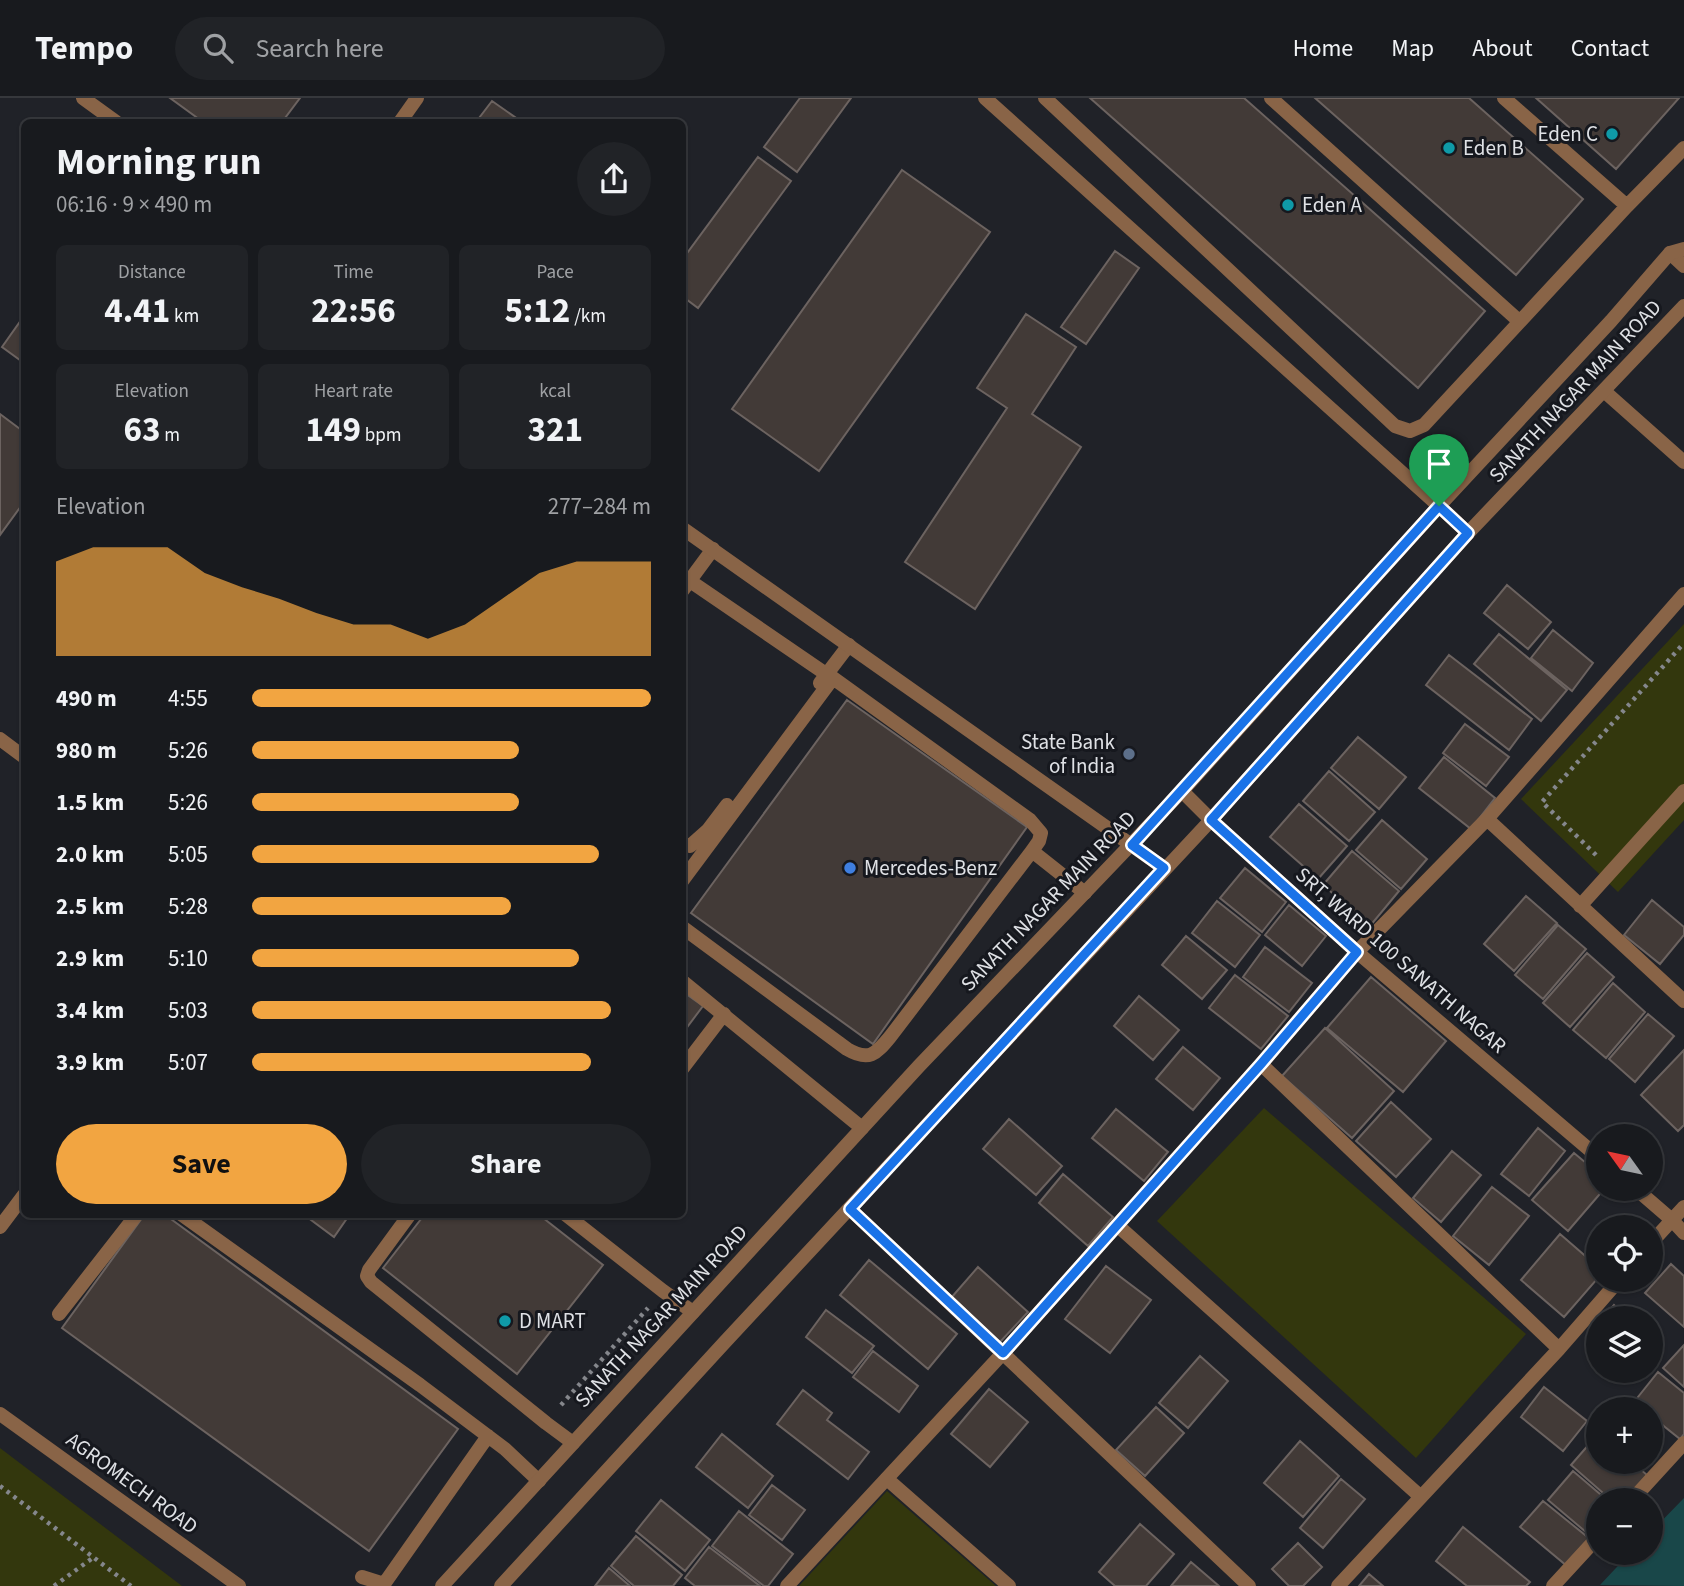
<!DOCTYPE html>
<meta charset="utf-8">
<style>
:root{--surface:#181a1e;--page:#212327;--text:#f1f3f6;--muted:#9fa1a4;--line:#36383c;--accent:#f2a541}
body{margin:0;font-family:"Source Sans 3",sans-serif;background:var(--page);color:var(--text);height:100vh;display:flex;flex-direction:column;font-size:26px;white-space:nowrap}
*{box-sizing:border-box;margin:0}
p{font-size:23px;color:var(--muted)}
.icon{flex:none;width:38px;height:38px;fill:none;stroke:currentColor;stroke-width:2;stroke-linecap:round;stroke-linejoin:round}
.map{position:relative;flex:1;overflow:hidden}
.sheet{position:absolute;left:21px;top:21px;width:665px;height:1099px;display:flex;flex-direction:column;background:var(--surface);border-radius:10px;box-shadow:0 2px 5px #0004,0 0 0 2px var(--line)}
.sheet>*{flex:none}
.needle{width:46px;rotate:303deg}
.controls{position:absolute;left:1586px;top:1026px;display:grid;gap:14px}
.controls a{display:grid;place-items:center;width:77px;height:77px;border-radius:50%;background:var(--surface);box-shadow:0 2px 5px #0004,0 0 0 2px var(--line);font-size:35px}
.pin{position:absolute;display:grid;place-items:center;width:60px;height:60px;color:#fff;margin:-72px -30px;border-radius:50% 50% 50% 0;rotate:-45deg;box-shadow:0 0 7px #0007}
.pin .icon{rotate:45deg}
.round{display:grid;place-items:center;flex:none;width:74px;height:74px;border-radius:37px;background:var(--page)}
.head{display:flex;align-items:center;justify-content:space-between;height:119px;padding:0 35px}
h1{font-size:38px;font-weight:700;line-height:52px}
.stats{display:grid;grid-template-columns:repeat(3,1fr);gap:10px;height:119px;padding:7px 35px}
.stats div{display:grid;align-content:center;border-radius:10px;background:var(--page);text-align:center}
.stats b{font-size:35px;font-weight:700}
.stats small{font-size:19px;font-weight:400}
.stats p{font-size:19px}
.chart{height:196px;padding:14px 35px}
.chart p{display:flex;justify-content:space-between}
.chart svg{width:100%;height:126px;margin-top:7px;fill:var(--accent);opacity:.7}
.cta{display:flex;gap:14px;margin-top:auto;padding:14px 35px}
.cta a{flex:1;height:80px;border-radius:42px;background:var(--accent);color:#111;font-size:28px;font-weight:700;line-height:80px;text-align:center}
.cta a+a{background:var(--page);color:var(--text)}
ul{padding:0 35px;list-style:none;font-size:23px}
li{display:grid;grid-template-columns:112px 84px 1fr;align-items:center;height:52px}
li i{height:18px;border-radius:9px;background:var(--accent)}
header{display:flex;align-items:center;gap:42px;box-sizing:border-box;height:98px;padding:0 35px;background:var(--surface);border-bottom:2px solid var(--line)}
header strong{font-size:33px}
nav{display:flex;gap:38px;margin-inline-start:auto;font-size:24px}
.search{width:490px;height:63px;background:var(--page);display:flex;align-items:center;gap:18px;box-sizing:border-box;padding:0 24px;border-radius:38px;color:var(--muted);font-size:26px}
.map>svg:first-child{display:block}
.green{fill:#33370d}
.water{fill:#194749}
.building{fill:#423a37;stroke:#6c6360;stroke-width:2}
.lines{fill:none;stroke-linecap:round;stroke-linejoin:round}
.path{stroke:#85878c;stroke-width:4.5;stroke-dasharray:3.5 5;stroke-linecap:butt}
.service{stroke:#896447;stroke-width:14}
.minor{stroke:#896447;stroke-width:14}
.tertiary{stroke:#896447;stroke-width:14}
.route-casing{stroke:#fff;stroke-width:14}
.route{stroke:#1a73e8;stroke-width:9}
.culture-dot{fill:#0f9aa8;stroke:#16181e;stroke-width:2.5}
.service-dot{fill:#5c6f8a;stroke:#16181e;stroke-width:2.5}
.shop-dot{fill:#3f7fe0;stroke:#16181e;stroke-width:2.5}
.labels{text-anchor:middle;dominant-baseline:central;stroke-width:6;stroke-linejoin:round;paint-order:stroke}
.poi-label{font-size:21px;fill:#dfe1e5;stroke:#16181e;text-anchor:start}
.street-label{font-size:21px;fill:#dfe1e5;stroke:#16181e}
</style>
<header>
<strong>Tempo</strong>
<div class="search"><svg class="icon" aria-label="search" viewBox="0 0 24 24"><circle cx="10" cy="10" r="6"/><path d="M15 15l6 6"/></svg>Search here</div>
<nav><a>Home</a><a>Map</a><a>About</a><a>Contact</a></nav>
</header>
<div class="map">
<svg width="1684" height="1488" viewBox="0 0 1684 1488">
<rect width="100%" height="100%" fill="#202228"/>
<!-- green -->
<path class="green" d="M 1684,526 L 1684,722 L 1618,794 L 1521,701 Z
M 1264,1010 L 1526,1236 L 1416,1360 L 1157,1123 Z
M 0,1350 L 182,1488 L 0,1488 Z
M 887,1393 L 996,1488 L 799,1488 Z"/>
<!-- water -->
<path class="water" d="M 1684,1400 L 1684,1488 L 1600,1487 L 1631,1454 L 1650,1454 L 1650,1435 Z"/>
<!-- building -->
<path class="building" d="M 170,0 L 300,0 L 282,24 L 203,24 Z
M 800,0 L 851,0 L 797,74 L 764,49 Z
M 1090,0 L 1244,0 L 1485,213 L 1418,290 Z
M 1315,0 L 1469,0 L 1583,101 L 1516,177 Z
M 1536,0 L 1679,0 L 1616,71 Z
M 492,3 L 522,24 L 476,24 Z
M 758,59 L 791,83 L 698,210 L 682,198 L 682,162 Z
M 902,72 L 990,134 L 819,373 L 732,311 Z
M 1115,153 L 1139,170 L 1086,246 L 1061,229 Z
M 1026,216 L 1076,249 L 1032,316 L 1081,349 L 975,511 L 905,464 L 1007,310 L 977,290 Z
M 24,218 L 24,265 L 2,249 Z
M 0,316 L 24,334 L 24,404 L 0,437 Z
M 1507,487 L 1551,524 L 1528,551 L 1484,515 Z
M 1553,532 L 1593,565 L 1572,593 L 1531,560 Z
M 1499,536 L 1567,592 L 1541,623 L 1474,566 Z
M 1449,557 L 1532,621 L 1509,652 L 1426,587 Z
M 847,602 L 1027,729 L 873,946 L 691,815 Z
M 1465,626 L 1509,659 L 1486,688 L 1443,655 Z
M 1358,639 L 1406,679 L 1379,711 L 1331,670 Z
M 1444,659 L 1495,700 L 1471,731 L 1419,690 Z
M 1329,673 L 1375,714 L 1349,743 L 1303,703 Z
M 1299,706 L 1347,748 L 1318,781 L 1270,739 Z
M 1382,722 L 1427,761 L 1401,791 L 1356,752 Z
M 1352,753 L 1399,793 L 1370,828 L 1323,787 Z
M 1245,770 L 1286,804 L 1262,834 L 1220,800 Z
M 1526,798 L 1557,825 L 1514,873 L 1484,846 Z
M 1652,802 L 1684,829 L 1684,837 L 1660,866 L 1624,837 Z
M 1217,803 L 1260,837 L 1235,869 L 1192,835 Z
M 1289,807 L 1326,838 L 1302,868 L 1265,837 Z
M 1558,827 L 1586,851 L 1543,901 L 1515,877 Z
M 1186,838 L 1227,872 L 1202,901 L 1162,867 Z
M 1265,849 L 1312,885 L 1289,914 L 1243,879 Z
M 1587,855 L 1614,879 L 1570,929 L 1543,905 Z
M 1235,877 L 1288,918 L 1261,951 L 1209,910 Z
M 1371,879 L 1446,943 L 1403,994 L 1327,930 Z
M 1613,885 L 1645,914 L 1606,960 L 1573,932 Z
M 682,893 L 703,908 L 682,936 Z
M 1139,898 L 1179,932 L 1153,962 L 1114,928 Z
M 1648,916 L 1674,938 L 1635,984 L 1609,961 Z
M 1325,930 L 1394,993 L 1352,1040 L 1282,978 Z
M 1183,949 L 1220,980 L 1193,1012 L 1156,981 Z
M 1684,952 L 1684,1027 L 1678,1033 L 1641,997 Z
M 1391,1004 L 1431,1041 L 1396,1079 L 1356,1043 Z
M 1116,1011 L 1168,1054 L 1144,1083 L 1092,1040 Z
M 1009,1021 L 1062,1068 L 1036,1097 L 983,1051 Z
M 1538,1030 L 1565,1053 L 1529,1098 L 1501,1076 Z
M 1452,1053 L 1481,1077 L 1441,1124 L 1413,1100 Z
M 1574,1055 L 1598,1075 L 1598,1090 L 1605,1090 L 1568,1133 L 1532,1102 Z
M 1063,1076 L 1113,1119 L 1088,1148 L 1039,1105 Z
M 1492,1089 L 1529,1118 L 1489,1167 L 1453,1138 Z
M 145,1116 L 164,1116 L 458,1331 L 369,1453 L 62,1230 Z
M 303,1116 L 350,1116 L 334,1139 Z
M 425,1116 L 538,1116 L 603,1167 L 517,1276 L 383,1170 Z
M 1560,1136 L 1598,1169 L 1598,1180 L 1564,1219 L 1521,1182 Z
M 869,1162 L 957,1236 L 928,1271 L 840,1197 Z
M 1671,1166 L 1684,1178 L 1684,1229 L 1645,1195 Z
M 1106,1168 L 1151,1202 L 1110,1255 L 1065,1221 Z
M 978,1169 L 1028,1214 L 1000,1244 L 951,1200 Z
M 1614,1207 L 1629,1220 L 1603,1220 Z
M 826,1212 L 874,1248 L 852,1275 L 806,1239 Z
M 1684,1247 L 1684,1289 L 1663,1270 Z
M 873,1253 L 918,1288 L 899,1314 L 853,1279 Z
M 1200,1258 L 1228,1283 L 1188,1330 L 1159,1305 Z
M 1658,1274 L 1684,1295 L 1684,1336 L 1680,1341 L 1650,1317 L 1650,1311 L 1643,1311 L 1634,1304 Z
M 1544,1289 L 1587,1323 L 1563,1353 L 1521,1319 Z
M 989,1291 L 1028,1324 L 990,1369 L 951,1336 Z
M 803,1292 L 832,1315 L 827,1322 L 869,1354 L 848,1381 L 777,1326 Z
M 1156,1309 L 1184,1335 L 1145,1378 L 1116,1352 Z
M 722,1336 L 773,1378 L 748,1410 L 696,1369 Z
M 1598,1336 L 1598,1363 L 1631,1363 L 1647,1377 L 1627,1402 L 1611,1402 L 1571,1367 Z
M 1300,1343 L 1339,1378 L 1303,1419 L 1264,1385 Z
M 1573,1373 L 1607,1402 L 1598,1402 L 1598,1434 L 1593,1440 L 1548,1402 Z
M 1341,1381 L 1365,1401 L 1323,1450 L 1300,1430 Z
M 772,1387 L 805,1412 L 782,1442 L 749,1417 Z
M 661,1402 L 710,1442 L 685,1473 L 636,1433 Z
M 1543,1403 L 1590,1441 L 1567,1468 L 1520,1429 Z
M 739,1413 L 793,1456 L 768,1488 L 764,1488 L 712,1448 Z
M 1140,1426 L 1174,1456 L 1146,1488 L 1115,1488 L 1099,1474 Z
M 1463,1429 L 1530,1484 L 1526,1488 L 1467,1488 L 1436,1463 Z
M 636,1438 L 682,1477 L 673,1488 L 634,1488 L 611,1468 Z
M 1298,1445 L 1322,1469 L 1303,1488 L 1289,1488 L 1272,1471 Z
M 709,1449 L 760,1488 L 695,1488 L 685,1480 Z
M 1191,1464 L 1219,1488 L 1171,1488 Z
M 609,1470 L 630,1488 L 595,1488 Z
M 1369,1476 L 1383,1488 L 1359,1488 Z"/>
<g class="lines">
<!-- path -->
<path class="path" d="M 1596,757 L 1542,704 L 1684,545
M 561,1307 L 648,1210
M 0,1388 L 131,1488
M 54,1488 L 94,1459"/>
<!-- service -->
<path class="service" d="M 690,483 L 826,576
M 682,493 L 713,451
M 820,585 L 849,547
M 682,746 L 690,748 L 708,732 L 727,707
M 1032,753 L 1085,795
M 682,783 L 833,580 L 1030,722 L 1041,735 L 1039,743 L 1032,753 L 890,939 C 876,956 869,964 847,951 L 682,829
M 682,883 L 862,1030
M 682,971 L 724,916
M 181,1116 L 420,1287 L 505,1351 L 539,1383
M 410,1116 L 369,1172 L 367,1178 L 371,1184 L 546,1325 L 573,1345
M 565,1116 L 663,1193 L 693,1214
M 59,1216 L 137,1116
M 362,1479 L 384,1486 L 488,1338"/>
<!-- minor -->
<path class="minor" d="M 83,0 L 116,24
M 985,0 L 1439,408 L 1468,435
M 1045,0 L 1395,328 L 1410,333 L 1424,327 L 1627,108 L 1684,50
M 1271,0 L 1519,223
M 1504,0 L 1627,108
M 400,24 L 417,0
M 1670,155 L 1684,168
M 1604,293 L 1684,364
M 682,430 L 1164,770
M 1684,496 L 1487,721 L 1684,903
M 0,641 L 24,659
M 1182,693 L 1211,722 L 1357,854 L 1598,1059
M 1580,808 L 1684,693
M 1261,966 L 1559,1251
M 1635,1090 L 1672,1122 L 1684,1135
M 850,1111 L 1249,1488
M 1117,1127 L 1421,1399
M 0,1129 L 24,1097
M 1650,1146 L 1684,1109
M 0,1316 L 239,1488
M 887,1381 L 1009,1488
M 1632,1402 L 1684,1345
M 787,1488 L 1003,1255 L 1261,966 L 1357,854 L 1487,721
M 1338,1488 L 1559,1251 L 1620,1181
M 1553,1488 L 1598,1439"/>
<!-- tertiary -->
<path class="tertiary" d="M 442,1488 L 919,968 L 1182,693 L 1439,408 L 1611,223 L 1670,155 L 1684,151
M 501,1488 L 724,1245 L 1211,722 L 1468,435 L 1684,208"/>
</g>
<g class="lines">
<!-- route casing -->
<g class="route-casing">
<path id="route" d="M 1439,408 L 1468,435 L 1211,722 L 1357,854 L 1261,966 L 1003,1255 L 850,1111 L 1164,770 L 1132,747 Z"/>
</g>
<!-- route -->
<use href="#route" class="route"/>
</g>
<!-- markers -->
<g class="culture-dot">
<circle cx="1612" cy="36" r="7"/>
<circle cx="1449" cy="50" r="7"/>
<circle cx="1288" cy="107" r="7"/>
<circle cx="505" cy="1223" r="7"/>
</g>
<circle class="service-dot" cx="1129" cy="656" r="7"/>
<circle class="shop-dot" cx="850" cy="770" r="7"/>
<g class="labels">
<!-- poi labels -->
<g class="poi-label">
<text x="1598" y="36" text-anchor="end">Eden C</text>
<text x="1463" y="50">Eden B</text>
<text x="1302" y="107">Eden A</text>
<text x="1115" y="644" text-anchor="end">State Bank<tspan x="1115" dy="24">of India</tspan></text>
<text x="864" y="770">Mercedes-Benz</text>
<text x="519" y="1223">D MART</text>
</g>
<!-- street labels -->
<g class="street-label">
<text transform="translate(1575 293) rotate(-47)">SANATH NAGAR MAIN ROAD</text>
<text transform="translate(1048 803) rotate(-46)">SANATH NAGAR MAIN ROAD</text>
<text transform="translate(1401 862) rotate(41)">SRT, WARD 100 SANATH NAGAR</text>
<text transform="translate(661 1218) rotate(-47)">SANATH NAGAR MAIN ROAD</text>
<text transform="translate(132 1385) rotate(36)">AGROMECH ROAD</text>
</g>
</g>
</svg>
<div class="controls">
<a><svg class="needle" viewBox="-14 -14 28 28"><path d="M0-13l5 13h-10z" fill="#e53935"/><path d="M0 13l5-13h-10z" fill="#9fa1a4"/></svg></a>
<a><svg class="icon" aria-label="locate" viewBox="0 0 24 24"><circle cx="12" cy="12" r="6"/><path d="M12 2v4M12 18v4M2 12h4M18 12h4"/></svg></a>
<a><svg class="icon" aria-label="layers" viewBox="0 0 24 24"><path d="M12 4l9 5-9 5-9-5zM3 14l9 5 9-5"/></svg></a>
<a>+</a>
<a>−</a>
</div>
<div class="pin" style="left:1439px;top:408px;background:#1e9e55"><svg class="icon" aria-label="arrive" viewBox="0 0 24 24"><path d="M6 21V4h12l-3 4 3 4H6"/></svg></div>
<section class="sheet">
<div class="head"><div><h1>Morning run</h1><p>06:16 · 9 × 490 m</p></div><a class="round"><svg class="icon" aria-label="share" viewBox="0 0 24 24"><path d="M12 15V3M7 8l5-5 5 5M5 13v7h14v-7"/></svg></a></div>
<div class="stats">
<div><p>Distance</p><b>4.41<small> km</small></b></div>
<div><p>Time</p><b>22:56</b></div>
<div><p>Pace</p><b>5:12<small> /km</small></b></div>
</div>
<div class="stats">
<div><p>Elevation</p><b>63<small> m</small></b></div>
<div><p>Heart rate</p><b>149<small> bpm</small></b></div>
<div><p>kcal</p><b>321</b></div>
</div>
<div class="chart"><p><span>Elevation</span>277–284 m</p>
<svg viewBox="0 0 160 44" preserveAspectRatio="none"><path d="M0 44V11L10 6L20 6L30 6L40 15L50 20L60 24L70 29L80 33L90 33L100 38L110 33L120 24L130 15L140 11L150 11L160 11V44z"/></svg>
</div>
<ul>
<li><b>490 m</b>4:55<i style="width:100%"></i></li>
<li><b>980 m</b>5:26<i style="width:67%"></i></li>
<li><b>1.5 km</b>5:26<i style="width:67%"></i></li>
<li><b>2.0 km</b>5:05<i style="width:87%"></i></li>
<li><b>2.5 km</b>5:28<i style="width:65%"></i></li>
<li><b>2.9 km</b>5:10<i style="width:82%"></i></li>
<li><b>3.4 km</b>5:03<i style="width:90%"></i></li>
<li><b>3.9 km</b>5:07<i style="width:85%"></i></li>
</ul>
<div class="cta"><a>Save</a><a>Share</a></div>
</section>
</div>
